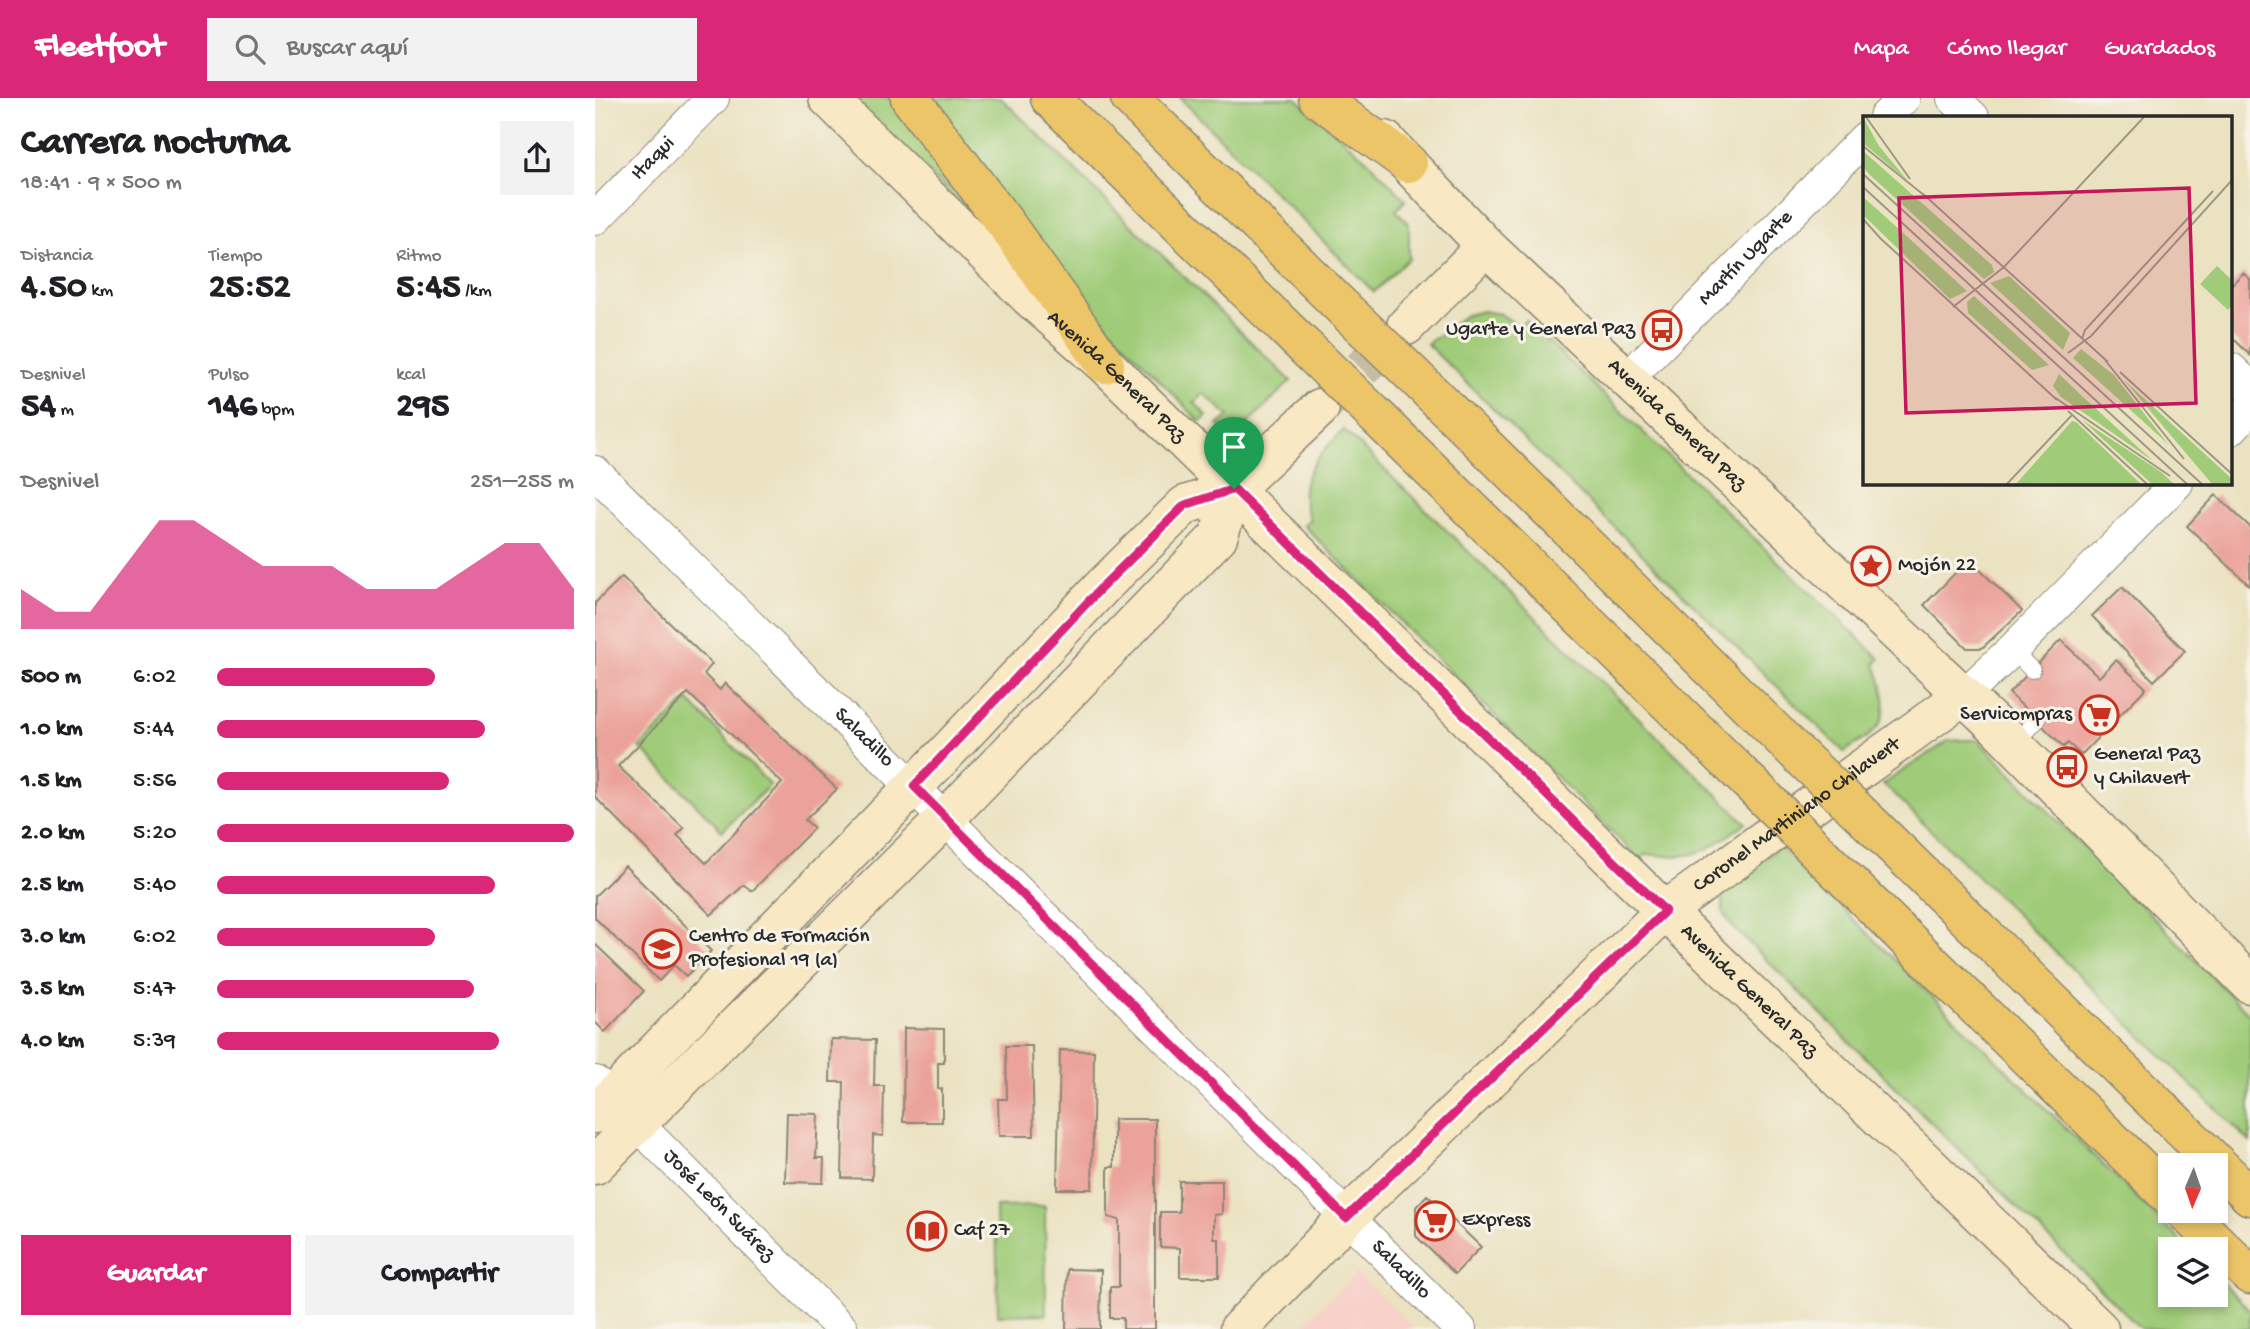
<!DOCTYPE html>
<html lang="es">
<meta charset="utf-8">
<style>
:root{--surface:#fff;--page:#f2f2f2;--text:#202124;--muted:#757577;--accent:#db2777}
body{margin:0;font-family:"Gochi Hand",sans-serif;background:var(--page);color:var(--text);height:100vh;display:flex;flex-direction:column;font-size:26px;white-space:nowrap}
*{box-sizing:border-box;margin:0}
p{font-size:23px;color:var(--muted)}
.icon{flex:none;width:38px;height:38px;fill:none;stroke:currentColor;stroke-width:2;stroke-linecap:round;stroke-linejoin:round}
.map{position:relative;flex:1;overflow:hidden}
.drawer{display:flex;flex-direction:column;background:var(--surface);width:595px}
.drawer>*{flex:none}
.needle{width:46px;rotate:182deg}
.controls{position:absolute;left:1563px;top:1055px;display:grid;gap:14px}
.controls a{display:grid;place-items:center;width:70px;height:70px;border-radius:0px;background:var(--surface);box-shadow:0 4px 10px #0003;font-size:35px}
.pin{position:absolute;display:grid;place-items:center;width:60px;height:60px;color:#fff;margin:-72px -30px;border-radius:50% 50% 50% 0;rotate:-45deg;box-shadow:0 0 7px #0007}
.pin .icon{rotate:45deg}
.round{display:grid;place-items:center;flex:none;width:74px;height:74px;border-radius:0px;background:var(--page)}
.summary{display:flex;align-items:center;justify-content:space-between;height:119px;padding:0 21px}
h1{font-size:38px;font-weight:800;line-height:52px}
.stats{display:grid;grid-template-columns:repeat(3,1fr);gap:10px;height:119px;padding:7px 21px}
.stats div{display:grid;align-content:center}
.stats b{font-size:35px;font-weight:800}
.stats small{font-size:19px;font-weight:400}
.stats p{font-size:19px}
.chart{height:196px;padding:14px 21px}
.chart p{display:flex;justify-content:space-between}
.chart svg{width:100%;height:126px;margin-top:7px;fill:var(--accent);opacity:.7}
.button{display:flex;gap:14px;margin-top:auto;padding:14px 21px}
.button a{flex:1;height:80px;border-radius:0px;background:var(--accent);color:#fff;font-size:28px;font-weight:800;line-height:80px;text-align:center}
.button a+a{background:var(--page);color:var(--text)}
ul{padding:0 21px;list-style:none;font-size:23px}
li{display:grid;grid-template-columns:112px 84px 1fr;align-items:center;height:52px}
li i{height:18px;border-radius:9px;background:var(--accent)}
header{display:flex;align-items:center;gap:42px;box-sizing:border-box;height:98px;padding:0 35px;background:var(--accent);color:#fff}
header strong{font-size:33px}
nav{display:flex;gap:38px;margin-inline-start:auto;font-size:24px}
.search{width:490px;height:63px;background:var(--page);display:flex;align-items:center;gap:18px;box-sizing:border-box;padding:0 24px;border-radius:0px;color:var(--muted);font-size:26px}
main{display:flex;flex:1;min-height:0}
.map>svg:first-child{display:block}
.built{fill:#f7d0c9}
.green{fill:#a0cc79;stroke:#667c52;stroke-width:2}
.building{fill:#eba29a;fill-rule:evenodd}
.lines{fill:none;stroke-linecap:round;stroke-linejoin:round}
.secondary-tunnel{stroke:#c5bda3;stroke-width:38;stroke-dasharray:38 19;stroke-linecap:butt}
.lane-casing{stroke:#8b8676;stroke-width:18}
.street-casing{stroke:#8b8676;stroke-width:34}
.secondary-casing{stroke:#8b8676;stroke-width:41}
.highway-casing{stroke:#8b8676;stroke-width:41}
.lane{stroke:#fff;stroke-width:16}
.street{stroke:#fff;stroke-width:32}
.secondary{stroke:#f8e8c3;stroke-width:38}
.highway{stroke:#edc569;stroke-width:38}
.highway-bridge-casing{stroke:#8b8676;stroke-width:41;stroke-linecap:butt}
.highway-bridge{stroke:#edc569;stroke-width:38}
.route-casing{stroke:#fff;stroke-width:14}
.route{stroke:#db2777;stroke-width:9}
.labels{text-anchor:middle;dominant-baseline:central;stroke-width:6;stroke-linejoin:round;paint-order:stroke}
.street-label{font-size:21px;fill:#2b2b2b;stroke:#f7f3e8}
.poi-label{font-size:21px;fill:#2b2b2b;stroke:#f7f3e8;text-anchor:start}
.inset-road{fill:none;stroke:#9e9985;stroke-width:2}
.view{fill:#c2185b;fill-opacity:0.15;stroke:#c2185b;stroke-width:3.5}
.inset-edge{fill:none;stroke:#2b2b2b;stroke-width:3.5}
</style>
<header>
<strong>Fleetfoot</strong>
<div class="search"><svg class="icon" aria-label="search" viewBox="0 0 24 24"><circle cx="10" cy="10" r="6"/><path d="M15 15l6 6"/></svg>Buscar aquí</div>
<nav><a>Mapa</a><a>Cómo llegar</a><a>Guardados</a></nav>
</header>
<main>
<section class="drawer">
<div class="summary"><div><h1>Carrera nocturna</h1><p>18:41 · 9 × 500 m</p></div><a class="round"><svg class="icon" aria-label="share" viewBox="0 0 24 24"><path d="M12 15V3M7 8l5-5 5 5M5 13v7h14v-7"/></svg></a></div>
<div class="stats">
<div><p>Distancia</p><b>4.50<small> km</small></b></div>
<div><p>Tiempo</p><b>25:52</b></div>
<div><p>Ritmo</p><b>5:45<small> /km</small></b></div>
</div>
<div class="stats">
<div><p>Desnivel</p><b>54<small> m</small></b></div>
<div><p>Pulso</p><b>146<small> bpm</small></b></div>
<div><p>kcal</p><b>295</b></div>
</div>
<div class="chart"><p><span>Desnivel</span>251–255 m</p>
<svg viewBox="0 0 160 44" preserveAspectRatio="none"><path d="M0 44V30L10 38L20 38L30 22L40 6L50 6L60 14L70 22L80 22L90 22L100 30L110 30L120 30L130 22L140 14L150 14L160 30V44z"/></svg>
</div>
<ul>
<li><b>500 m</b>6:02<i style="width:61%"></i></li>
<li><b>1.0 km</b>5:44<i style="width:75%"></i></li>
<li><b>1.5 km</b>5:56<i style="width:65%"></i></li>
<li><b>2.0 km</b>5:20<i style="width:100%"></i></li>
<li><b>2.5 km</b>5:40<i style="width:78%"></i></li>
<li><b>3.0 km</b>6:02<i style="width:61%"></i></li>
<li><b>3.5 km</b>5:47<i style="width:72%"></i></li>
<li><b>4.0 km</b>5:39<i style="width:79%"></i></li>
</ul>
<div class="button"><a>Guardar</a><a>Compartir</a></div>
</section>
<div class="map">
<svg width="1655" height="1231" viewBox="0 0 1655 1231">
<rect width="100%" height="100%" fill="#f7f3e8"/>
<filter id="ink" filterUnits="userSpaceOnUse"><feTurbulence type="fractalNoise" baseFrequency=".0143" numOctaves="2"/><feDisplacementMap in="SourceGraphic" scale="14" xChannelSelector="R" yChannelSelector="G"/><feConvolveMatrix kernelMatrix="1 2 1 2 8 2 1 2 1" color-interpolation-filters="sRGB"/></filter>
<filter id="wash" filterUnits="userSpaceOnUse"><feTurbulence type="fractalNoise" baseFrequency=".00686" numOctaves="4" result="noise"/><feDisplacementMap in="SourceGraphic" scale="28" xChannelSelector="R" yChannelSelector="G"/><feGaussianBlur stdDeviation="1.57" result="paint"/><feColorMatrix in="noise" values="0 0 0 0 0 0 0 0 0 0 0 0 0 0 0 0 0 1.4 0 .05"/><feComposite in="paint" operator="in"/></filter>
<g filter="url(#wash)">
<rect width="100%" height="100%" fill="#ebe2c1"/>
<!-- built -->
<path class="built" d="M 761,1174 L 819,1230 L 818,1231 L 705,1231 Z"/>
<!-- green -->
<path class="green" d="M 257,0 L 294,0 L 412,146 L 409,149 Z
M 327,0 L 406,0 L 696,283 L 645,333 L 631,333 L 623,327 L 634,318 L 608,295 L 599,304 L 612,318 L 605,324 L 465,179 Z
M 585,0 L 701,0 L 773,63 L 811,102 L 801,112 L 814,126 L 814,160 L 779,194 Z
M 888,213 L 905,216 L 924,228 L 931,222 L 1285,561 L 1280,566 C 1287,585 1297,614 1281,631 C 1273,640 1259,647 1249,654 L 832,246 L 871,217 Z
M 749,332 L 1151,725 C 1111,753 1102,763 1052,756 L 1045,762 L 708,427 L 715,421 C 696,383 723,358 749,332 Z
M 93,602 L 175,687 L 127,733 L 45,649 Z
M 1371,642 L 1383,642 L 1655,917 L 1655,1044 L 1288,686 L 1353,643 Z
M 1185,749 L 1594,1151 L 1575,1152 L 1575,1197 L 1620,1197 L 1621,1178 L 1655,1212 L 1655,1231 L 1546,1231 L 1137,828 C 1126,814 1125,805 1129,788 Z
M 450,1108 L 451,1216 L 403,1217 L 401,1109 Z"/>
<g id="blocks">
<!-- building -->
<path class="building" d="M 1648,175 L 1655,181 L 1655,257 L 1636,238 L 1636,187 Z
M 1621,397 L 1655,429 L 1655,488 L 1592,428 Z
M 1374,461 L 1427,513 L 1387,550 L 1372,550 L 1329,507 Z
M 27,479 L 117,566 L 109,576 L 125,592 L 130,585 L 242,691 L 210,722 L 219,730 L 157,793 L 149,787 L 116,817 L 0,699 L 0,505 ZM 93,595 L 187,685 L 111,765 L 82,737 L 89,730 L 23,668 Z
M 1527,489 L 1590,553 L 1559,583 L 1497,518 Z
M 1466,542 L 1504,579 L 1521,562 L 1551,590 L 1486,657 L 1473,645 L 1469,649 L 1414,595 Z
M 30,768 L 116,853 L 91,878 L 79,867 L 64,883 L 0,820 L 0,798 Z
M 0,846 L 49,893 L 10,934 L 0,924 Z
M 309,930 L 349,931 L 349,965 L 343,965 L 343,991 L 347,991 L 347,1024 L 308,1024 Z
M 236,941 L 280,942 L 279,988 L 289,988 L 288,1038 L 278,1037 L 277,1081 L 247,1080 L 249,984 L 235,984 Z
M 411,948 L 437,948 L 439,1038 L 404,1038 L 403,1001 L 412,1001 Z
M 465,952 L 499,953 L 497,1091 L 462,1091 Z
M 192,1015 L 223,1016 L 221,1060 L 229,1060 L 228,1085 L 190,1084 Z
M 519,1021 L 560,1021 L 560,1231 L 528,1231 L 528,1220 L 515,1220 L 515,1189 L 524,1189 L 524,1122 L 513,1119 L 513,1069 L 519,1069 Z
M 584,1083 L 627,1083 L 627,1116 L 619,1117 L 619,1141 L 624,1141 L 624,1179 L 585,1179 L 585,1150 L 565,1149 L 565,1114 L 584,1114 Z
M 832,1097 L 886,1149 L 860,1176 L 821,1138 L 821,1109 Z
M 472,1171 L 506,1172 L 505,1231 L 471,1231 Z"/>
</g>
</g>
<g filter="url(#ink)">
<use href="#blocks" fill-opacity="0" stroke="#8b8676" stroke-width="2"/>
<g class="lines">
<!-- secondary-tunnel -->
<path class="secondary-tunnel" d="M 725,310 L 811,228"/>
<!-- lane casing -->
<g class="lane-casing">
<path id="lane" d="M 1417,552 L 1437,572
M 1420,646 L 1442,622"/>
</g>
<!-- street casing -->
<g class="street-casing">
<g id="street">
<path d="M 1358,0 L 1378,19"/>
<path d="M 1290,19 L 1309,0"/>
<path id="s1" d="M 0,121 L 118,0"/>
<path d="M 1636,271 L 1655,289"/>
<path id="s2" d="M 1033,280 L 1270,40"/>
<path d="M 1636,331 L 1655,311"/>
<path id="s3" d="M 0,374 L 865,1231"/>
<path d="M 1369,597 L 1417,552 L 1582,385"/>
<path id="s4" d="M 0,984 L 247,1231"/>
</g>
</g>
<!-- secondary casing -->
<g class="secondary-casing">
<g id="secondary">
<path id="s5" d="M 233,0 L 434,199 L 510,266 L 1070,813 L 1504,1231"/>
<path id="s6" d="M 790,42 L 891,148 L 1401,628 L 1655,886"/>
<path d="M 811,228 L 891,148"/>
<path d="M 0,1016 L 354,652 L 507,489 L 590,407 L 639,391 L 725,310"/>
<path d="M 0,1067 L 351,720 L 623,439 L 639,391"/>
<path id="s7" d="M 644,1231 L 751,1120 L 1070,813 L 1369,597"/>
</g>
</g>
<!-- highway casing -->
<g class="highway-casing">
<path id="highway" d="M 315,0 L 413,129 L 510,266
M 455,0 L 712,251
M 535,0 L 750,212
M 723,0 L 813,65
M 818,277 L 1205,658
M 780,317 L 1161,691
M 1277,727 L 1655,1098
M 1229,760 L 1575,1099
M 1589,1113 L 1655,1177"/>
</g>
<!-- lane -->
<use href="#lane" class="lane"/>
<!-- street -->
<use href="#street" class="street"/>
<!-- secondary -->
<use href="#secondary" class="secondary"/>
<!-- highway -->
<use href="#highway" class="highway"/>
<!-- highway-bridge casing -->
<g class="highway-bridge-casing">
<path id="highway-bridge" d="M 750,212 L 818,277
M 712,251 L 780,317
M 1205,658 L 1277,727
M 1161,691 L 1229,760"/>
</g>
<!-- highway-bridge -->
<use href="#highway-bridge" class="highway-bridge"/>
</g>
</g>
<g class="lines" filter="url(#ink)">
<!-- route casing -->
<g class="route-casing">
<path id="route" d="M 639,391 L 1070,813 L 751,1120 L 319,688 L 507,489 L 590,407 Z"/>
</g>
<!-- route -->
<use href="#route" class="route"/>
</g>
<!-- icons -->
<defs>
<g id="bus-ring" transform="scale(2.0125)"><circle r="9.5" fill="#f7f3e8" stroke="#c8321e" stroke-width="1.5"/><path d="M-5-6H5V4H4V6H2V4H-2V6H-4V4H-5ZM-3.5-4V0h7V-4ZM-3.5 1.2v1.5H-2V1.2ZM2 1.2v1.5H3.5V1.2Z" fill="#c8321e"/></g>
<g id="sight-ring" transform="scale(2.0125)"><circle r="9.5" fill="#f7f3e8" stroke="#c8321e" stroke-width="1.5"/><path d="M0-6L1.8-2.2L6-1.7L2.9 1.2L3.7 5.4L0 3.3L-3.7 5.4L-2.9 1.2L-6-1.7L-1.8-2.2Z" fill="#c8321e"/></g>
<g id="supermarket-ring" transform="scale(2.0125)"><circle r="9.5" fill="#f7f3e8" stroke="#c8321e" stroke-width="1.5"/><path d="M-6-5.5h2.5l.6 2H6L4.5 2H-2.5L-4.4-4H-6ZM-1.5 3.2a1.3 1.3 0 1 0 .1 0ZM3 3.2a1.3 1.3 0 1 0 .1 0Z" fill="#c8321e"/></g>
<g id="school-ring" transform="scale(2.0125)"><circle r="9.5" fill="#f7f3e8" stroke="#c8321e" stroke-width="1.5"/><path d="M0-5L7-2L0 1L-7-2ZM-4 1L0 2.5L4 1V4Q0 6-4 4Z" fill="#c8321e"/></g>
<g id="library-ring" transform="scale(2.0125)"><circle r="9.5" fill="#f7f3e8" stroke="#c8321e" stroke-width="1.5"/><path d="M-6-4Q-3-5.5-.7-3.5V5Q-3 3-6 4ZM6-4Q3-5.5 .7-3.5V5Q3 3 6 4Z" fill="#c8321e"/></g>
</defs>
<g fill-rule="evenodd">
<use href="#bus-ring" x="1067" y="232"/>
<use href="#sight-ring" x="1276" y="468"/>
<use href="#supermarket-ring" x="1504" y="617"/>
<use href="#bus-ring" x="1472" y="669"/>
<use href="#school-ring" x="67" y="851"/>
<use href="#supermarket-ring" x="840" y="1123"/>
<use href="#library-ring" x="332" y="1133"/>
</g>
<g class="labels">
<!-- street labels -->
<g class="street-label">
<text stroke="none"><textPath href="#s1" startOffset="84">Itaqui</textPath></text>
<text stroke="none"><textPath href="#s2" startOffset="168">Martín Ugarte</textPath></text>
<text stroke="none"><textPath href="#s5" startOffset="401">Avenida General Paz</textPath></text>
<text stroke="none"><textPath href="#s6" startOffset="408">Avenida General Paz</textPath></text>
<text stroke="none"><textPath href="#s3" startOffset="378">Saladillo</textPath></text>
<text stroke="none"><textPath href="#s7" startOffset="760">Coronel Martiniano Chilavert</textPath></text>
<text stroke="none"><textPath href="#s5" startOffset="1283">Avenida General Paz</textPath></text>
<text stroke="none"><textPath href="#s4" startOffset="175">José León Suárez</textPath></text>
<text stroke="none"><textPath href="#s3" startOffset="1134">Saladillo</textPath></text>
</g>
<!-- poi labels -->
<g class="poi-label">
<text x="1040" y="232" text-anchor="end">Ugarte y General Paz</text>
<text x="1303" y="468">Mojón 22</text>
<text x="1477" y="617" text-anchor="end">Servicompras</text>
<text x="1499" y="657">General Paz<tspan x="1499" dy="24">y Chilavert</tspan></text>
<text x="94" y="839">Centro de Formación<tspan x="94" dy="24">Profesional 19 (a)</tspan></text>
<text x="867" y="1123">Express</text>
<text x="359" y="1133">Caf 27</text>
</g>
</g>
<!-- overview -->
<g transform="translate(1268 18)">
<rect width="369" height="369" fill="#ebe2c1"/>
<path d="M 0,1 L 16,30 L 45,65 L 0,27 ZM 0,35 L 129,149 L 131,156 L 121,163 L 8,60 L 0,51 ZM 0,81 L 16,95 L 104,175 L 87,183 L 0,99 ZM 354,150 L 369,164 L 369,190 L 365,194 L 337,168 ZM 146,160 L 207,217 L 200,234 L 127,167 ZM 111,180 L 186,249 L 169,254 L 105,197 L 104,186 ZM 218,233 L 251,259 L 305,328 L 210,242 ZM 196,258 L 219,280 L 290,345 L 198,281 L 190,270 ZM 261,264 L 369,363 L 369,369 L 349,368 ZM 219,304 L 298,356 L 312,369 L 290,369 ZM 209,305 L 213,306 L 279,369 L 152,369 Z" fill="#a0cc79"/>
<path class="inset-road" d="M 3,1 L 47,63M 0,30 L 62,80M 0,58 L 340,369M 0,71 L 325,369M 59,77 L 245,246M 0,103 L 19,124M 17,122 L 194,284M 90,191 L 141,151 L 281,1M 219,223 L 222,214 L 350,75M 205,237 L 228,220 L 370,63M 242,244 L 321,343M 257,256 L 370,359M 191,281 L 307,360M 205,295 L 285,369M 143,369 L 209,299"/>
<path class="view" d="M 326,72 L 333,287 L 43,297 L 36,82 Z"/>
<rect width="369" height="369" class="inset-edge"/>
</g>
</svg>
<div class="controls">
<a><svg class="needle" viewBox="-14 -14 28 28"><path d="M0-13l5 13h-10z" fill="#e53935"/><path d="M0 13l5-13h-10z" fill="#757577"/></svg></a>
<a><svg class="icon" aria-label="layers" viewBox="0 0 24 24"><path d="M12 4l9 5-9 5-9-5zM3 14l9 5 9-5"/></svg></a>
</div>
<div class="pin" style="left:639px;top:391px;background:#1e9e55"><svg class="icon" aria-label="arrive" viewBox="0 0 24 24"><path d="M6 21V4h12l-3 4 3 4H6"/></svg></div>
</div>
</main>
